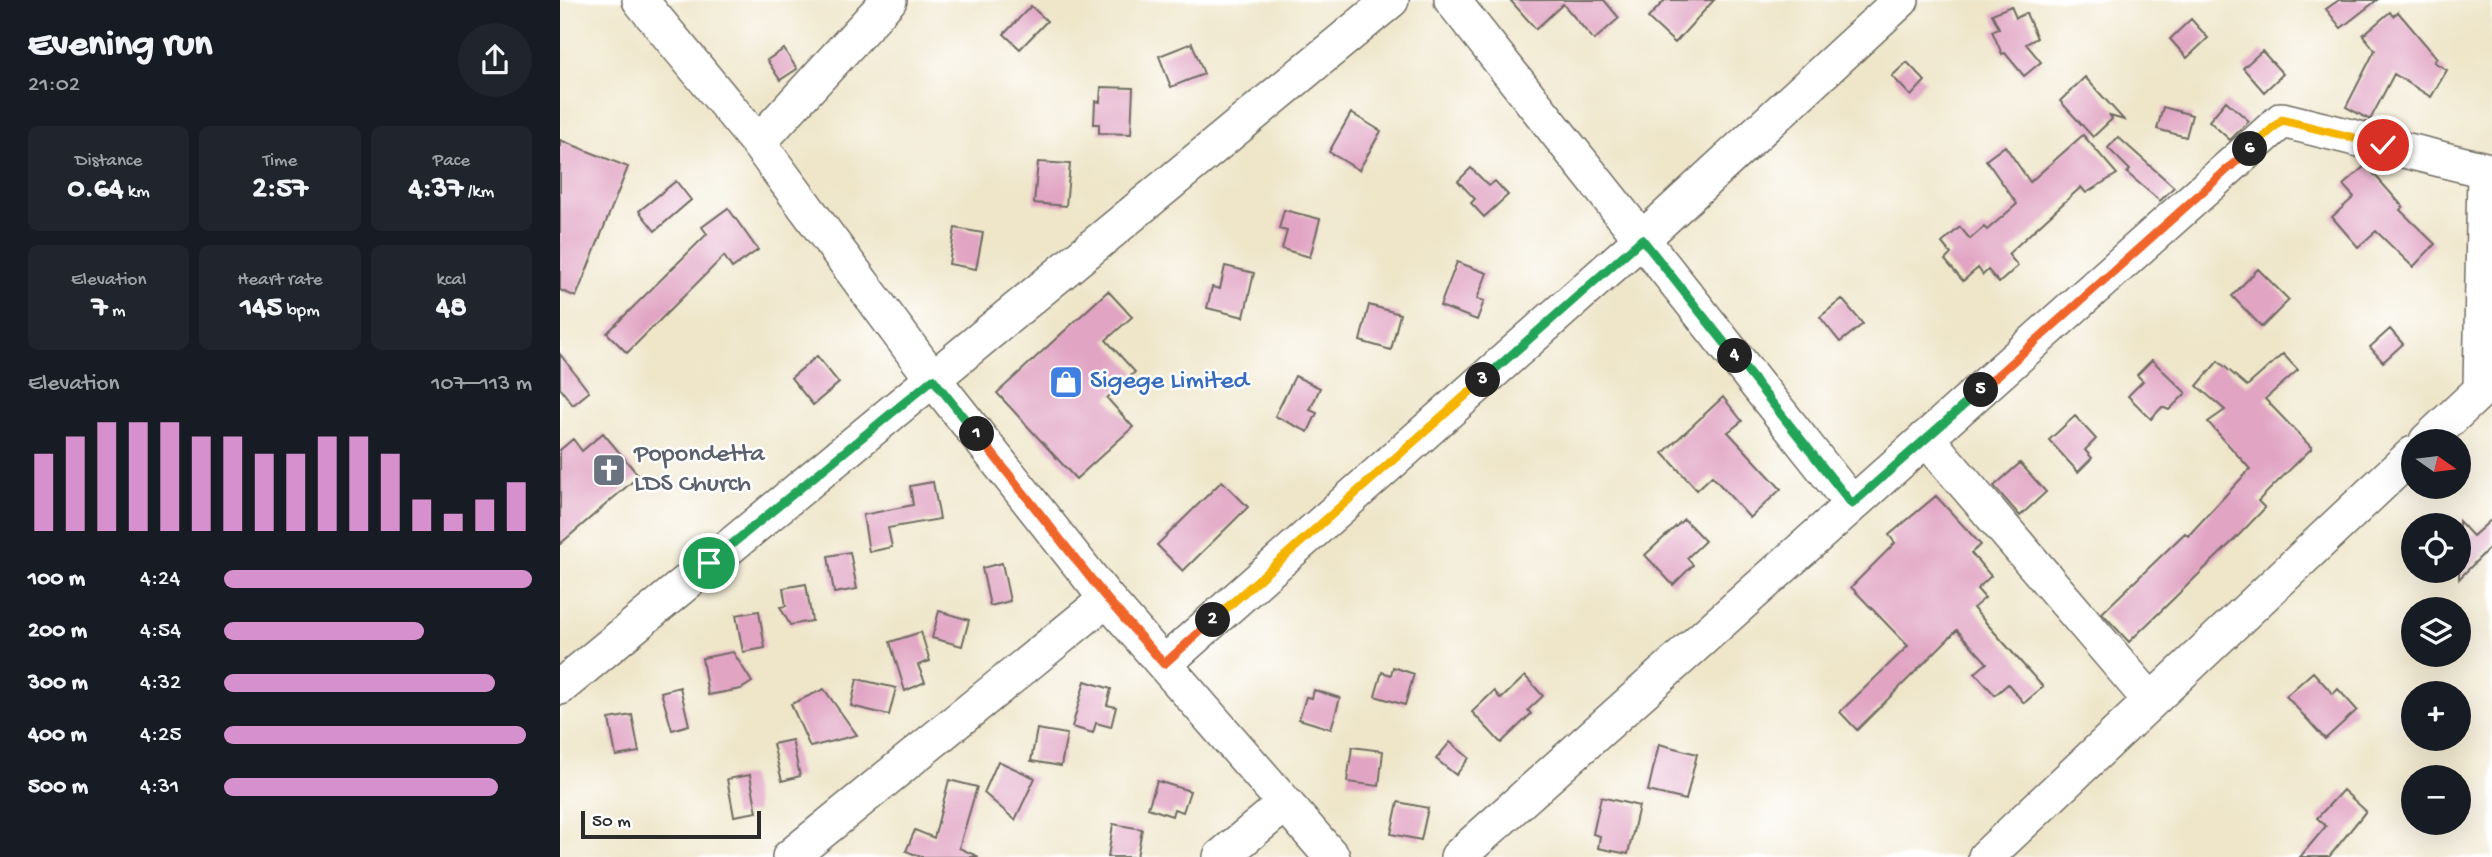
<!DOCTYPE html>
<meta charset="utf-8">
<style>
:root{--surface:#171b24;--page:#20242c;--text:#f1f3f6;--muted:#9ea1a6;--accent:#d690ce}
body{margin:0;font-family:"Gochi Hand",sans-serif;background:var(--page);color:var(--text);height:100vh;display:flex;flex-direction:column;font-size:26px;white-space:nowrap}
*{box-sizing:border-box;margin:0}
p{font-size:23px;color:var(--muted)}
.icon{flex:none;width:38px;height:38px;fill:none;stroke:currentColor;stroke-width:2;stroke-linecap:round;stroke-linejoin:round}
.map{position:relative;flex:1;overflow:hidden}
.panel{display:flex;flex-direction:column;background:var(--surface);width:560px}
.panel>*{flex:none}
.needle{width:46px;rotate:104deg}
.fabs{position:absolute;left:1841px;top:429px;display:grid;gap:14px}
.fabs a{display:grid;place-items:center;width:70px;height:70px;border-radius:50%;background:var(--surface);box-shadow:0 7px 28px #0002;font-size:35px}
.scale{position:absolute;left:21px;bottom:18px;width:180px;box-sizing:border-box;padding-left:7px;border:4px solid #2b2b2b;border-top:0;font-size:19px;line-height:24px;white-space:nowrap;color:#2b2b2b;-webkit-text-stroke:5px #fff;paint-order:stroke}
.pin{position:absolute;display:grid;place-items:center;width:60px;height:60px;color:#fff;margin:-30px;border:4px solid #fff;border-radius:50%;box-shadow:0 2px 7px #0007}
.km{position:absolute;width:35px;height:35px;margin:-18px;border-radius:50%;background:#222;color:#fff;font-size:19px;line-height:35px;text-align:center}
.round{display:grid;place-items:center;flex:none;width:74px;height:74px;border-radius:37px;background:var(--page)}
.headline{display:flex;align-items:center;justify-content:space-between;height:119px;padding:0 28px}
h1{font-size:38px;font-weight:700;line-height:52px}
.stats{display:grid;grid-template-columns:repeat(3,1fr);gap:10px;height:119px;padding:7px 28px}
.stats div{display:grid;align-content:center;border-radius:10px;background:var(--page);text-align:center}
.stats b{font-size:30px;font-weight:700}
.stats small{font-size:19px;font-weight:400}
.stats p{font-size:19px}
.chart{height:196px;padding:14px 28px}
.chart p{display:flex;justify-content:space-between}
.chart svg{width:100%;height:126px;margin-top:7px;stroke:var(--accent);stroke-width:6}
ul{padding:0 28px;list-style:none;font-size:23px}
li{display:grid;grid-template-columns:112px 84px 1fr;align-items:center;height:52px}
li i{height:18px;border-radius:9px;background:var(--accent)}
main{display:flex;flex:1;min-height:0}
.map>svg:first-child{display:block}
.building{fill:#e1a4c3}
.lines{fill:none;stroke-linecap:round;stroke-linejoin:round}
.minor-casing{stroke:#706c63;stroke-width:38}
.minor{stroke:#fff;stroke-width:35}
.split-1-casing{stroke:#fff;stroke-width:14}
.split-2-casing{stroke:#fff;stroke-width:14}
.split-3-casing{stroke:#fff;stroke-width:14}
.split-4-casing{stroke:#fff;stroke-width:14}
.split-5-casing{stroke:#fff;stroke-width:14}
.split-6-casing{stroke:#fff;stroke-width:14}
.split-7-casing{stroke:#fff;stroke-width:14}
.split-1{stroke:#22a559;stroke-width:9}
.split-2{stroke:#f0652b;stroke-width:9}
.split-3{stroke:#f5b400;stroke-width:9}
.split-4{stroke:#22a559;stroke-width:9}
.split-5{stroke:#22a559;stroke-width:9}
.split-6{stroke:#f0652b;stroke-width:9}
.split-7{stroke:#f5b400;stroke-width:9}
.labels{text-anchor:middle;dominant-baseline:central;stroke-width:5;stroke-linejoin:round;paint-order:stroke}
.shop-label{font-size:26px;fill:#366cbe;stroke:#fff;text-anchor:start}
.worship-label{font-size:26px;fill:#5b616d;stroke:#fff;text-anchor:start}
</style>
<main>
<section class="panel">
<div class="headline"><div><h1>Evening run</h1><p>21:02</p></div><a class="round"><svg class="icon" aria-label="share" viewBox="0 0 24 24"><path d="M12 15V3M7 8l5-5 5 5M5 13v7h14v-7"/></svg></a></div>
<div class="stats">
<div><p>Distance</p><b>0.64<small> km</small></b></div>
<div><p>Time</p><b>2:57</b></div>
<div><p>Pace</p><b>4:37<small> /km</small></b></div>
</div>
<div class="stats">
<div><p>Elevation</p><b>7<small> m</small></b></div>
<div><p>Heart rate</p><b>145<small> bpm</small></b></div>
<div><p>kcal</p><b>48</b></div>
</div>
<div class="chart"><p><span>Elevation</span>107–113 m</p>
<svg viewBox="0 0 160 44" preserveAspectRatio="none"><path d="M5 44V17M15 44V11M25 44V6M35 44V6M45 44V6M55 44V11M65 44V11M75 44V17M85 44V17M95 44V11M105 44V11M115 44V17M125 44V33M135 44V38M145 44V33M155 44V27"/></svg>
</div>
<ul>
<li><b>100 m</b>4:24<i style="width:100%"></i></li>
<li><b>200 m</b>4:54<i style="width:65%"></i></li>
<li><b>300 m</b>4:32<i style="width:88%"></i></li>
<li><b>400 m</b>4:25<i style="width:98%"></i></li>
<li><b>500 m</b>4:31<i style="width:89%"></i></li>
</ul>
</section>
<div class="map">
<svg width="1932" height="857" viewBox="0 0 1932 857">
<rect width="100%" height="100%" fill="#fff"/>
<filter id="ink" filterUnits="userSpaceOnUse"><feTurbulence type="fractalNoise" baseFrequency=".0143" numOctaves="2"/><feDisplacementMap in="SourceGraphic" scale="14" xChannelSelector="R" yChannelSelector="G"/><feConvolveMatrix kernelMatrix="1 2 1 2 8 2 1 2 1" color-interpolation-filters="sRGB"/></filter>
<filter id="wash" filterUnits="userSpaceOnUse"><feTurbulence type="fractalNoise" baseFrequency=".00686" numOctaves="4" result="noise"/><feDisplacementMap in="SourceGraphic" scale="28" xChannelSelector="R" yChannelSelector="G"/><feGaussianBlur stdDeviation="1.57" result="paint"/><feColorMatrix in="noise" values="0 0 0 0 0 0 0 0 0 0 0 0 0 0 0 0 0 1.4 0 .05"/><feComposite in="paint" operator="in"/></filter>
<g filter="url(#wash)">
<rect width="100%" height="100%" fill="#efe6ca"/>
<g id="blocks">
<!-- building -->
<path class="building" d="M 950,0 L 1044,0 L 1059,18 L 1034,40 L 1003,4 L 976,29 Z
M 1105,0 L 1154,0 L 1115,43 L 1088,18 Z
M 1779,0 L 1817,0 L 1781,28 L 1766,9 Z
M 471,6 L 487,21 L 460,49 L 444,34 Z
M 1451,6 L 1456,18 L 1466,13 L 1477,38 L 1466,44 L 1481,62 L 1464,76 L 1445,53 L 1442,54 L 1432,31 L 1439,28 L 1432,14 Z
M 1830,12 L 1833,16 L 1838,12 L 1877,58 L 1874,62 L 1887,70 L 1871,97 L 1834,74 L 1810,120 L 1786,107 L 1815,50 L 1803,35 Z
M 1631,19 L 1648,38 L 1627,58 L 1610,39 Z
M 632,43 L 644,74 L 611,87 L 599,56 Z
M 224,49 L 237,69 L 220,80 L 207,60 Z
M 1702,51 L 1723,74 L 1704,92 L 1683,68 Z
M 1347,62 L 1365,81 L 1351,96 L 1332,76 Z
M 1525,77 L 1564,120 L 1550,116 L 1552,119 L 1533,137 L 1500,101 Z
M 541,87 L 573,88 L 571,134 L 539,133 L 539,124 L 534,124 L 535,101 L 540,102 Z
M 1666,101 L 1689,121 L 1670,140 L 1649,121 Z
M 1603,107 L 1632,115 L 1626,137 L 1597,129 Z
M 791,113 L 821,131 L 799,170 L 769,152 Z
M 1523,135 L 1557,174 L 1526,193 L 1521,187 L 1448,254 L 1458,266 L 1439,283 L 1428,270 L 1423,275 L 1418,268 L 1403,281 L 1385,260 L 1391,254 L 1382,243 L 1400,227 L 1410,239 L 1424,227 L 1427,230 L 1457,204 L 1426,160 L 1445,146 L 1470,182 Z
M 1558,137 L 1614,187 L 1600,201 L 1567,173 L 1570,170 L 1548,148 Z
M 0,140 L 68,167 L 16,297 L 0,290 Z
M 478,162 L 510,164 L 506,206 L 474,203 Z
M 1806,165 L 1843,207 L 1840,210 L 1875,244 L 1853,267 L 1816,231 L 1798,247 L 1772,217 L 1794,197 L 1783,185 Z
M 911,168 L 929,186 L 935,181 L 948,195 L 924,217 L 911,203 L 915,199 L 898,181 Z
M 116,181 L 131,200 L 95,231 L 79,211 Z
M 168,208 L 198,250 L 172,268 L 164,256 L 67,353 L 47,333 L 147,234 L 142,227 Z
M 724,210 L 760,219 L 750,257 L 722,249 L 727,231 L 719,229 Z
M 395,228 L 423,233 L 416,269 L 389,264 Z
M 897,262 L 927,273 L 917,299 L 924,301 L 917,320 L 880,306 Z
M 665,266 L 694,273 L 684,317 L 647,308 L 652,287 L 660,289 Z
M 1698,269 L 1729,300 L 1702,327 L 1672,296 Z
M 548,291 L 572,317 L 546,340 L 575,372 L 547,398 L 573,427 L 516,479 L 437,393 Z
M 1282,299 L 1303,324 L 1280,342 L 1260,317 Z
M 809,305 L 840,314 L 831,350 L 800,341 Z
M 1830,329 L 1843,344 L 1823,362 L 1810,347 Z
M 0,354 L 29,392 L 13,405 L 0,388 Z
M 1723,354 L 1738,370 L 1705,399 L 1752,448 L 1698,501 L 1705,508 L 1677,537 L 1569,642 L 1542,613 L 1625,533 L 1628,536 L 1690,469 L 1648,422 L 1665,410 L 1637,386 L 1658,361 L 1687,386 Z
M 257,356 L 279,383 L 253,405 L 231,378 Z
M 1592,360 L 1626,393 L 1609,410 L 1602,407 L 1591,419 L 1568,396 L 1583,381 L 1577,375 Z
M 735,376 L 760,388 L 750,410 L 757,413 L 748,432 L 715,416 Z
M 1163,397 L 1182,421 L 1168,432 L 1221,489 L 1190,518 L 1152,476 L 1137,490 L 1103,453 Z
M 1515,416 L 1536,439 L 1525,450 L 1532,458 L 1518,472 L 1489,440 Z
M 43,433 L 79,476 L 0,544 L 0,450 L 13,439 L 22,451 Z
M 1460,463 L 1486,492 L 1460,516 L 1434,486 Z
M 662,481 L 688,507 L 623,571 L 597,545 Z
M 373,482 L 380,519 L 328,528 L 332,547 L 309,552 L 303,515 L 353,505 L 350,486 Z
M 1376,496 L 1421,545 L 1411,553 L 1431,576 L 1417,589 L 1425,598 L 1413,608 L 1483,687 L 1464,703 L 1448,684 L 1435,695 L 1415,673 L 1427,663 L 1397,630 L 1297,730 L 1280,712 L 1348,646 L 1291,587 L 1335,543 L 1329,535 Z
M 1124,519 L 1145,541 L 1127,558 L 1133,565 L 1113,585 L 1085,555 Z
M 1932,519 L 1932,545 L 1899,579 L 1899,521 L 1913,536 Z
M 290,552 L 297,589 L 274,593 L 268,556 Z
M 442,563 L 450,601 L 430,606 L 422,568 Z
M 246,584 L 252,621 L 230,625 L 220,607 L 226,606 L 223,588 Z
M 199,611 L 205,648 L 183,652 L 176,615 Z
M 379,611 L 409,620 L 402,646 L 372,638 Z
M 361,632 L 370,661 L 358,665 L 365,682 L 345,691 L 330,642 Z
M 173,652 L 192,682 L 181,689 L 148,695 L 142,658 Z
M 833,667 L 854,674 L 845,705 L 815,696 L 822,672 L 831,675 Z
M 1753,672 L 1773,694 L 1778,689 L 1797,710 L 1765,739 L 1726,696 Z
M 965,676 L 983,696 L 968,710 L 971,714 L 941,743 L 912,712 L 934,691 L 941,699 Z
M 297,679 L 336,688 L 329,715 L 291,706 Z
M 525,681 L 551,689 L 547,705 L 556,707 L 551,727 L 536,723 L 533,733 L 512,727 Z
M 120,687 L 129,725 L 112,730 L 101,692 Z
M 264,689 L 297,735 L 250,747 L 231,704 Z
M 754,690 L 780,698 L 771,729 L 739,719 L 746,697 L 752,698 Z
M 72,715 L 79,752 L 56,756 L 49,719 Z
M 477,729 L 507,734 L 501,766 L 471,761 Z
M 232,740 L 240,776 L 222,781 L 213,744 Z
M 890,742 L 909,758 L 896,775 L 876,759 Z
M 1099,744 L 1137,754 L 1126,800 L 1088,791 Z
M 792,747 L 823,751 L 819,786 L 787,782 Z
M 438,761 L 475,778 L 455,820 L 424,793 Z
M 190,775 L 197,812 L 174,816 L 167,779 Z
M 389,780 L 417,787 L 399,848 L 419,857 L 361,857 L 346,851 L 355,830 L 374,838 Z
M 597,781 L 630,791 L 623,812 L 614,809 L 612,816 L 588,808 Z
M 1783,790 L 1806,811 L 1769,857 L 1740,857 L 1766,826 L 1757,818 Z
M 1041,797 L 1079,806 L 1068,854 L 1038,848 L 1040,836 L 1033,834 Z
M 838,802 L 868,808 L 861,840 L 831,834 Z
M 553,824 L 582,829 L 577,857 L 548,857 Z"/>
</g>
</g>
<g filter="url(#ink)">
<use href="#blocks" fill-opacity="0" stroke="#706c63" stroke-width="2"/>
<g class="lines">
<!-- minor casing -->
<g class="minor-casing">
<path id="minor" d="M 80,0 L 198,143 L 373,379 L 547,599 L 772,857
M 892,0 L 1292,504
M 198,143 L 329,0
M 1366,438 L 1591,701
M 604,664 L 1082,239 L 1341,0
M 0,687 L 831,0
M 230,857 L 547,599
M 661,857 L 725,804
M 898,857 L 1722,120 L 1925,170 L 1921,390 L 1867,441
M 1426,857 L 1853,454"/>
</g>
<!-- minor -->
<use href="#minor" class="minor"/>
</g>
</g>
<g class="lines" filter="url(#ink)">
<!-- split-1 casing -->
<g class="split-1-casing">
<path id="split-1" d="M 149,563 L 373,379 L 417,434"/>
</g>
<!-- split-2 casing -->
<g class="split-2-casing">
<path id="split-2" d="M 417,434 L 547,599 L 604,664 L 653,620"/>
</g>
<!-- split-3 casing -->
<g class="split-3-casing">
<path id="split-3" d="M 653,620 L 923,380"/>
</g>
<!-- split-4 casing -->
<g class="split-4-casing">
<path id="split-4" d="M 923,380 L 1082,239 L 1175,356"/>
</g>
<!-- split-5 casing -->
<g class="split-5-casing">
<path id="split-5" d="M 1175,356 L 1292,504 L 1421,390"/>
</g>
<!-- split-6 casing -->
<g class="split-6-casing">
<path id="split-6" d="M 1421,390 L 1690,149"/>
</g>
<!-- split-7 casing -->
<g class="split-7-casing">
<path id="split-7" d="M 1690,149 L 1722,120 L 1823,145"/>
</g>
<!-- split-1 -->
<use href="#split-1" class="split-1"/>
<!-- split-2 -->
<use href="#split-2" class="split-2"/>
<!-- split-3 -->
<use href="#split-3" class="split-3"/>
<!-- split-4 -->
<use href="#split-4" class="split-4"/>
<!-- split-5 -->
<use href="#split-5" class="split-5"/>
<!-- split-6 -->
<use href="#split-6" class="split-6"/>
<!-- split-7 -->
<use href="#split-7" class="split-7"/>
</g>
<!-- icons -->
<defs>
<g id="shop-square" transform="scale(1.75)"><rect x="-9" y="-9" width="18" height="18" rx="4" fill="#3f7fe0" stroke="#fff"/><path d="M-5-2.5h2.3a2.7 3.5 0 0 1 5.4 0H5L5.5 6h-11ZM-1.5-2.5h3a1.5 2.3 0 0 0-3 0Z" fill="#fff"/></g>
<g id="church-square" transform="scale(1.75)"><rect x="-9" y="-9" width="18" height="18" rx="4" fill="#6b7280" stroke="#fff"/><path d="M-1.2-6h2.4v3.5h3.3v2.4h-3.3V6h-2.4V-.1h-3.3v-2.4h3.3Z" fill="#fff"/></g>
</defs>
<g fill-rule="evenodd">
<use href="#shop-square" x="506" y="382"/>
<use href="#church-square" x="49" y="470"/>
</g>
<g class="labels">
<!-- shop labels -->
<g class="shop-label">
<text x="530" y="382">Sigege Limited</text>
</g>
<!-- worship labels -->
<g class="worship-label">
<text x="74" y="455">Popondetta<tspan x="74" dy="30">LDS Church</tspan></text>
</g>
</g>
</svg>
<div class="fabs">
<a><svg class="needle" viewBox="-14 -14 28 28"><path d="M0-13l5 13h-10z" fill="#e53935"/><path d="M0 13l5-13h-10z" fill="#9ea1a6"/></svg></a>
<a><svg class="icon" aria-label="locate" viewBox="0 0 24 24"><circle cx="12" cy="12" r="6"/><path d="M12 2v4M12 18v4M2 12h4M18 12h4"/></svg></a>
<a><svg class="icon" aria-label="layers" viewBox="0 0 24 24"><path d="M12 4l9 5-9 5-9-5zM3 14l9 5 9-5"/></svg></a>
<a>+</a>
<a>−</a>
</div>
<div class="scale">50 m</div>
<div class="pin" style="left:149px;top:563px;background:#1e9e55"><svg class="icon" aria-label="arrive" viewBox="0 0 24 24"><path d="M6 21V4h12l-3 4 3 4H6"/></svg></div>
<div class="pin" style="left:1823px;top:145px;background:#d93025"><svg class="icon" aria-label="check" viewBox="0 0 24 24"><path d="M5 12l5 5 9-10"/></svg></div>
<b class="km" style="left:417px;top:434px">1</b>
<b class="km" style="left:653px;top:620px">2</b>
<b class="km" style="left:923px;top:380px">3</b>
<b class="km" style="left:1175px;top:356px">4</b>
<b class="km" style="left:1421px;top:390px">5</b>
<b class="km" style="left:1690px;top:149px">6</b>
</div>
</main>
